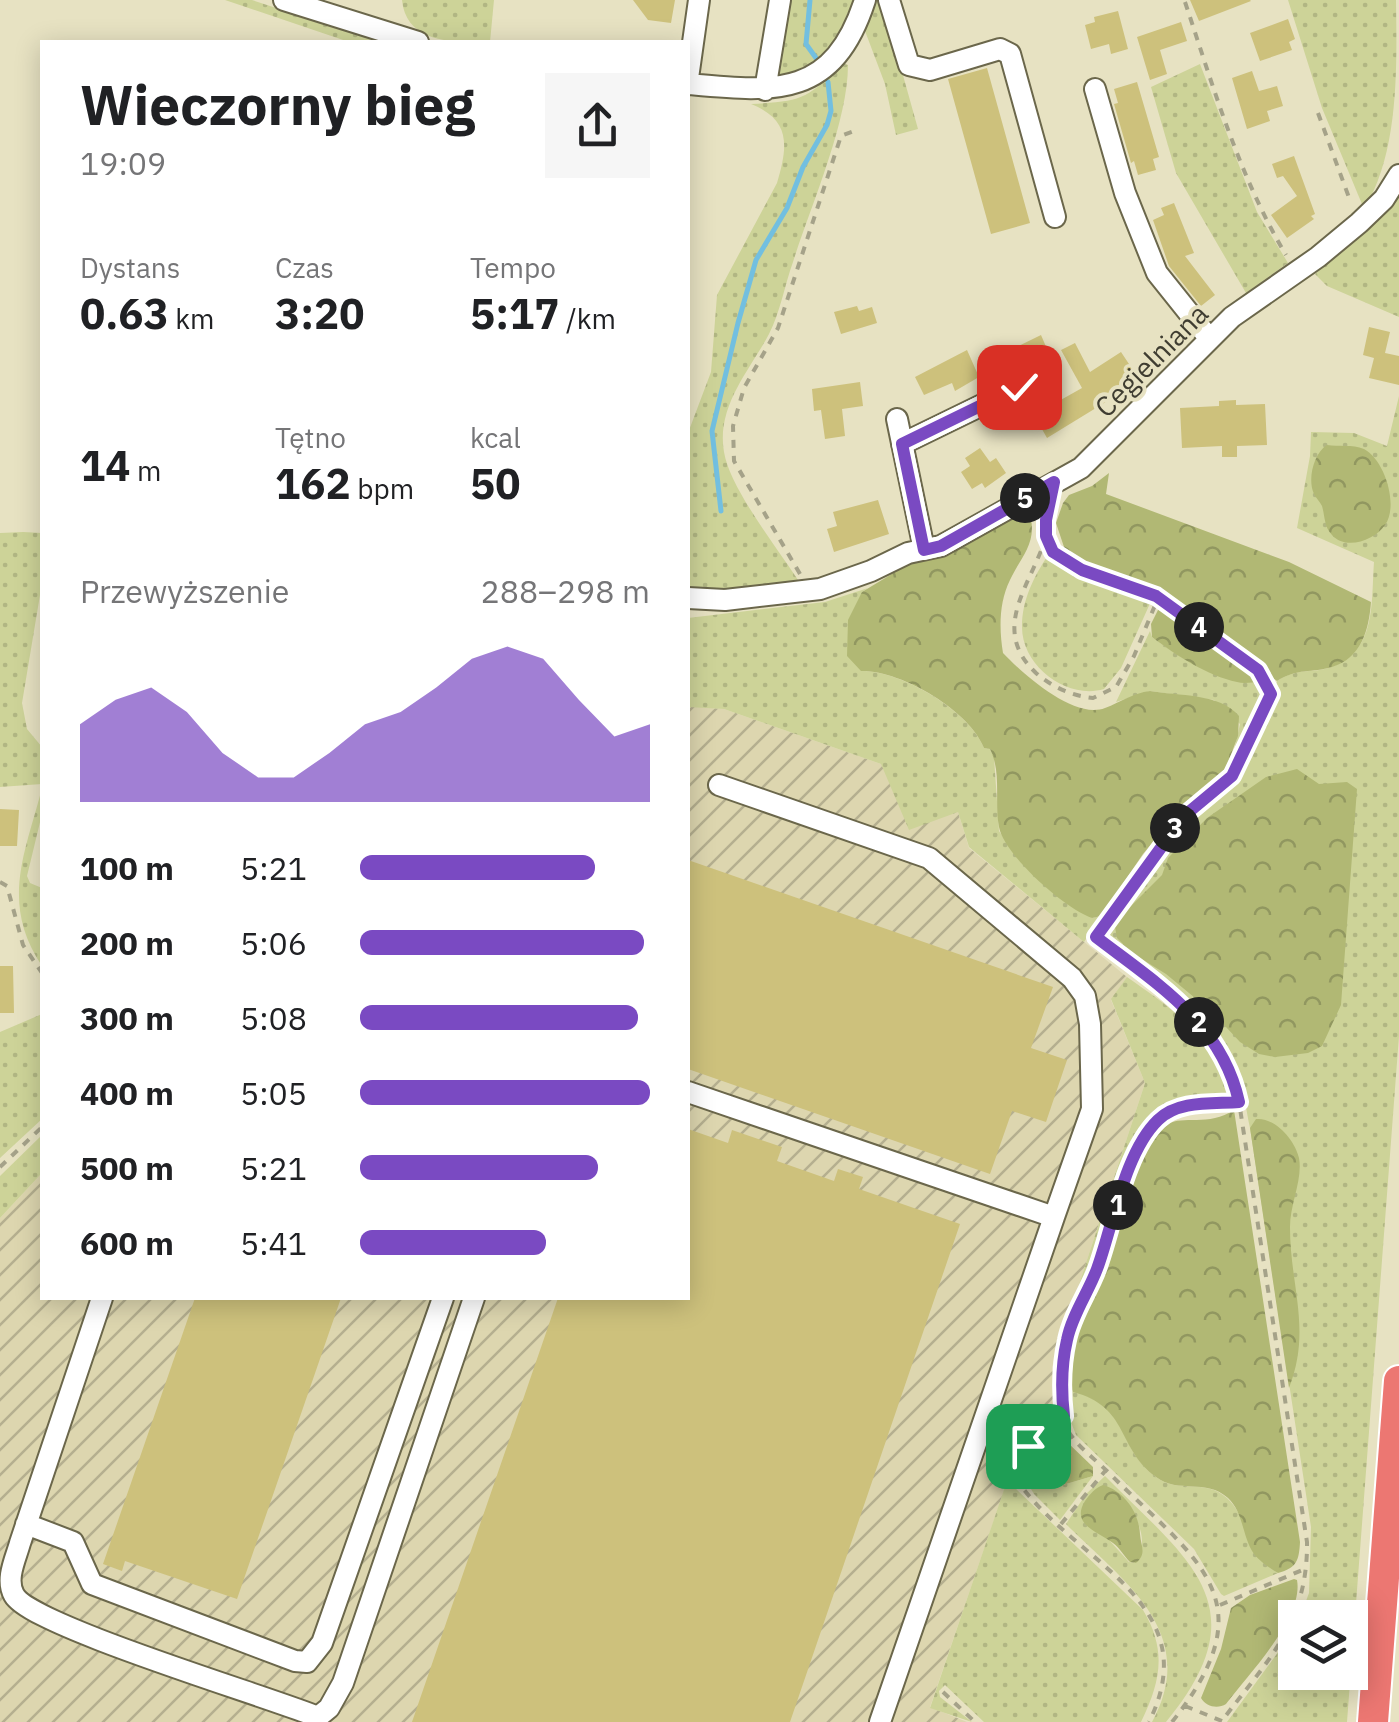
<!DOCTYPE html>
<html lang="pl">
<meta charset="utf-8">
<style>
:root{--surface:#fff;--page:#f6f6f6;--text:#202124;--muted:#757577;--accent:#7a4ac2}
body{margin:0;font-family:"IBM Plex Sans",sans-serif;background:var(--page);color:var(--text);height:100vh;display:flex;flex-direction:column;font-size:38px;white-space:nowrap}
*{box-sizing:border-box;margin:0}
p{font-size:32px;color:var(--muted)}
.icon{flex:none;width:55px;height:55px;fill:none;stroke:currentColor;stroke-width:2;stroke-linecap:round;stroke-linejoin:round}
.map{position:relative;flex:1;overflow:hidden}
.sheet{position:absolute;left:40px;top:40px;width:650px;height:1260px;display:flex;flex-direction:column;background:var(--surface);border-radius:0px;box-shadow:0 5px 25px #0003}
.sheet>*{flex:none}
.buttons{position:absolute;left:1278px;top:1600px;display:grid;gap:20px}
.buttons a{display:grid;place-items:center;width:90px;height:90px;border-radius:0px;background:var(--surface);box-shadow:0 5px 25px #0003;font-size:50px}
.pin{position:absolute;display:grid;place-items:center;width:85px;height:85px;color:#fff;margin:-42px;border-radius:20px;box-shadow:0 5px 15px #0006}
.km{position:absolute;width:50px;height:50px;margin:-25px;border-radius:50%;background:#222;color:#fff;font-size:28px;line-height:50px;text-align:center}
.round{display:grid;place-items:center;flex:none;width:105px;height:105px;border-radius:0px;background:var(--page)}
.headline{display:flex;align-items:center;justify-content:space-between;height:170px;padding:0 40px}
h1{font-size:55px;font-weight:700;line-height:75px}
.figures{display:grid;grid-template-columns:repeat(3,1fr);gap:15px;height:170px;padding:10px 40px}
.figures div{display:grid;align-content:center}
.figures b{font-size:42px;font-weight:700}
.figures small{font-size:28px;font-weight:400}
.figures p{font-size:28px}
.chart{height:280px;padding:20px 40px}
.chart p{display:flex;justify-content:space-between}
.chart svg{width:100%;height:180px;margin-top:10px;fill:var(--accent);opacity:.7}
ul{padding:0 40px;list-style:none;font-size:32px}
li{display:grid;grid-template-columns:160px 120px 1fr;align-items:center;height:75px}
li i{height:25px;border-radius:12px;background:var(--accent)}
.map>svg:first-child{display:block}
.industrial{fill:url(#industrial-furrows)}
.grass{fill:url(#grass-dots);fill-rule:evenodd}
.forest{fill:url(#forest-crowns)}
.lines{fill:none;stroke-linecap:round;stroke-linejoin:round}
.stream{stroke:#72bfe0;stroke-width:5}
.building{fill:#cdc17c}
.minor-casing{stroke:#6b674b;stroke-width:24}
.highway-casing{stroke:#fff;stroke-width:34}
.path{stroke:#a5a289;stroke-width:4;stroke-dasharray:8 8;stroke-linecap:butt}
.minor{stroke:#fff;stroke-width:20}
.highway{stroke:#ec7772;stroke-width:30}
.route-casing{stroke:#fff;stroke-width:20}
.route{stroke:#7a4ac2;stroke-width:12}
.labels{text-anchor:middle;dominant-baseline:central;stroke-width:8;stroke-linejoin:round;paint-order:stroke}
.street-label{font-size:28px;fill:#3f3d31;stroke:#e7e2c2}
</style>
<div class="map">
<svg width="1399" height="1722" viewBox="0 0 1399 1722">
<defs>
<pattern id="industrial-furrows" width="10" height="10" patternUnits="userSpaceOnUse" patternTransform="scale(2.5)"><rect width="10" height="10" fill="#ddd6af"/><path d="M-1 1l2-2M0 10L10 0M9 11l2-2" fill="none" stroke="#b5af8f"/></pattern>
<pattern id="grass-dots" width="8" height="8" patternUnits="userSpaceOnUse" patternTransform="scale(2.5)"><rect width="8" height="8" fill="#cdd398"/><path d="M2 2h.1M6 6h.1" fill="none" stroke="#b1b683" stroke-width="1.8" stroke-linecap="round"/></pattern>
<pattern id="forest-crowns" width="20" height="18" patternUnits="userSpaceOnUse" patternTransform="scale(2.5)"><rect width="20" height="18" fill="#b1b874"/><path d="M2 6a3 3 0 1 1 6 0M12 15a3 3 0 1 1 6 0" fill="none" stroke="#919760"/></pattern>
</defs>
<rect width="100%" height="100%" fill="#e7e2c2"/>
<!-- industrial -->
<path class="industrial" d="M 688,706 L 724,709 L 881,764 L 958,812 L 969,848 L 1127,977 L 1111,1000 L 1145,1083 L 1052,1367 L 1059,1410 L 1021,1441 L 930,1707 L 967,1722 L 0,1722 L 0,1218 L 42,1173 L 42,1298 L 688,1298 Z"/>
<!-- grass -->
<path class="grass" d="M 225,0 L 252,0 L 380,42 L 349,42 Z
M 402,0 L 494,0 L 490,42 C 456,43 406,44 402,0 Z
M 791,0 L 853,0 C 837,41 823,66 778,76 Z
M 876,0 L 882,0 L 918,129 L 896,135 L 885,84 L 865,31 Z
M 1288,0 L 1396,0 C 1397,69 1399,153 1364,209 L 1322,108 Z
M 842,63 L 848,65 C 848,122 811,205 793,262 C 785,284 780,313 769,334 C 750,370 716,406 724,452 C 730,489 779,550 800,583 L 740,591 L 688,591 L 688,433 L 711,372 L 717,295 L 777,183 C 788,146 791,120 751,104 C 802,101 807,100 842,63 Z
M 1200,64 L 1257,212 L 1288,263 L 1246,293 L 1176,173 L 1151,87 Z
M 1395,196 L 1399,196 L 1399,317 L 1327,286 L 1315,274 Z
M 1399,396 L 1399,1036 L 1347,1722 L 1227,1722 L 1295,1629 L 1295,1672 L 1350,1672 L 1350,1618 L 1300,1617 L 1309,1593 L 1311,1527 L 1250,1128 C 1246,1110 1244,1091 1239,1074 C 1219,1012 1151,974 1103,937 L 1183,823 L 1234,782 L 1275,697 L 1277,681 C 1299,667 1312,674 1331,667 C 1377,652 1371,601 1374,562 L 1297,528 L 1310,456 L 1311,432 L 1354,433 L 1387,446 Z
M 23,532 L 42,533 L 42,583 L 22,703 L 27,729 L 42,747 L 42,784 L 0,787 L 0,533 Z
M 1048,555 C 1065,580 1123,589 1152,599 L 1121,668 L 1104,689 C 1068,700 1022,667 1022,627 C 1022,599 1034,577 1048,555 Z
M 868,588 L 862,592 L 861,671 C 900,670 970,711 984,748 L 990,749 L 994,757 L 999,831 L 1020,861 L 1092,918 L 1101,916 L 1084,942 L 969,847 L 958,812 L 909,830 L 881,764 L 724,709 L 688,707 L 688,618 L 825,602 Z
M 1150,631 L 1152,637 C 1176,655 1226,687 1255,681 L 1263,687 C 1264,714 1241,746 1226,768 L 1233,755 L 1240,724 L 1214,700 L 1150,691 L 1116,702 Z
M 42,788 L 42,814 L 27,876 L 30,883 L 42,888 L 42,966 C 0,903 25,854 42,788 Z
M 1127,977 C 1175,1011 1211,1034 1230,1094 L 1226,1098 C 1211,1099 1193,1097 1179,1101 C 1129,1114 1107,1228 1092,1272 C 1086,1289 1077,1306 1067,1321 L 1145,1083 L 1111,999 Z
M 42,1014 L 42,1119 L 0,1158 L 0,1032 Z
M 42,1135 L 42,1173 L 0,1218 L 0,1176 Z
M 1068,1380 L 1074,1391 C 1133,1410 1115,1446 1156,1477 C 1178,1494 1205,1478 1227,1498 C 1250,1519 1242,1550 1278,1573 L 1224,1596 L 1221,1594 L 1194,1549 L 1076,1435 L 1069,1417 Z
M 1011,1469 L 1014,1487 L 1143,1610 C 1167,1650 1161,1681 1141,1722 L 984,1722 L 945,1685 L 939,1691 L 940,1697 L 972,1722 L 930,1708 Z
M 1093,1476 L 1060,1520 L 1034,1494 L 1025,1479 L 1056,1487 Z
M 1105,1476 C 1188,1560 1262,1606 1166,1722 L 1152,1722 C 1201,1632 1123,1581 1066,1524 L 1086,1494 ZM 1124,1498 C 1137,1520 1150,1538 1136,1563 L 1129,1562 L 1110,1541 Z"/>
<!-- forest -->
<path class="forest" d="M 1327,445 C 1339,447 1352,444 1364,449 C 1385,460 1399,506 1385,525 C 1375,540 1346,551 1332,535 C 1324,527 1325,516 1322,506 C 1320,502 1316,498 1314,494 C 1307,479 1314,453 1327,445 Z
M 1109,473 L 1106,494 L 1289,562 L 1371,602 C 1369,629 1362,658 1332,667 C 1312,673 1297,668 1277,681 L 1158,590 L 1084,566 L 1065,550 L 1056,523 L 1063,503 L 1069,495 L 1092,486 Z
M 1014,513 L 1031,519 C 1036,545 1020,558 1010,580 C 999,602 999,629 1003,653 C 1023,674 1074,720 1105,708 C 1121,702 1133,693 1150,691 C 1178,696 1220,693 1239,716 L 1238,736 L 1226,768 L 1177,813 L 1143,854 L 1101,916 L 1092,918 C 1065,909 1004,855 999,827 C 994,801 1002,773 990,749 L 984,748 C 970,711 901,670 861,671 L 847,656 L 848,620 L 862,592 L 910,563 L 940,556 Z
M 1164,605 L 1257,675 L 1261,682 C 1253,682 1244,684 1237,682 C 1208,676 1175,655 1152,637 L 1151,624 L 1160,606 Z
M 1297,769 L 1319,784 L 1347,782 L 1357,789 L 1341,1005 L 1322,1046 L 1308,1053 L 1275,1057 L 1259,1054 L 1240,1042 L 1212,1012 L 1166,974 L 1132,953 L 1117,938 L 1115,927 L 1122,915 L 1162,875 L 1168,858 L 1207,818 L 1266,777 Z
M 1234,1110 L 1300,1542 C 1299,1560 1297,1568 1278,1573 C 1270,1568 1260,1562 1254,1554 C 1242,1537 1244,1513 1228,1498 C 1206,1478 1178,1494 1156,1477 C 1116,1448 1130,1407 1073,1392 C 1064,1373 1070,1352 1074,1332 C 1080,1309 1094,1290 1104,1269 C 1122,1227 1129,1152 1169,1124 C 1181,1115 1209,1127 1234,1110 Z
M 1256,1119 C 1275,1117 1295,1140 1299,1158 C 1303,1179 1290,1204 1290,1227 C 1290,1287 1312,1329 1289,1388 L 1250,1128 Z
M 1056,1427 L 1066,1441 L 1093,1467 L 1093,1476 L 1056,1487 L 1025,1479 C 1021,1455 1039,1441 1056,1427 Z
M 1103,1485 C 1124,1491 1139,1512 1140,1534 C 1141,1547 1147,1553 1136,1563 L 1130,1562 C 1124,1556 1120,1548 1113,1543 C 1099,1532 1070,1525 1085,1501 C 1090,1494 1095,1488 1103,1485 Z
M 1294,1579 L 1297,1580 C 1304,1617 1248,1675 1226,1704 C 1218,1709 1206,1707 1201,1698 L 1221,1649 L 1231,1608 L 1250,1595 Z"/>
<g class="lines">
<!-- stream -->
<path class="stream" d="M 810,0 L 806,44 L 816,58
M 721,511 L 712,431 L 738,323 L 756,260 L 787,208 L 803,167 L 827,125 L 831,111 L 828,82"/>
</g>
<!-- building -->
<path class="building" d="M 633,0 L 675,0 L 671,23 L 648,20 Z
M 1190,0 L 1250,0 L 1251,1 L 1199,21 Z
M 1118,11 L 1128,49 L 1111,54 L 1109,44 L 1091,49 L 1085,25 L 1095,22 L 1094,17 Z
M 1288,19 L 1295,39 L 1289,42 L 1292,50 L 1260,61 L 1250,33 Z
M 1181,22 L 1187,41 L 1160,50 L 1167,74 L 1150,80 L 1137,37 Z
M 987,68 L 1030,223 L 991,234 L 948,79 Z
M 1252,71 L 1259,91 L 1277,86 L 1283,106 L 1267,111 L 1270,121 L 1247,129 L 1232,78 Z
M 1137,82 L 1159,157 L 1153,159 L 1156,170 L 1138,175 L 1134,161 L 1131,163 L 1114,104 L 1118,103 L 1114,89 Z
M 1294,156 L 1315,214 L 1311,216 L 1314,219 L 1287,238 L 1271,215 L 1297,196 L 1283,176 L 1277,178 L 1272,164 Z
M 1174,203 L 1194,253 L 1185,256 L 1215,295 L 1201,306 L 1169,266 L 1153,220 L 1164,215 L 1161,208 Z
M 857,306 L 859,311 L 872,307 L 877,323 L 841,334 L 834,312 Z
M 1369,327 L 1390,332 L 1385,353 L 1399,356 L 1399,385 L 1369,378 L 1374,358 L 1363,355 Z
M 1041,335 L 1050,356 L 1008,373 L 1000,355 Z
M 1075,343 L 1090,372 L 1121,352 L 1137,376 L 1124,385 L 1127,389 L 1047,438 L 1034,415 L 1082,388 L 1061,350 Z
M 967,350 L 979,377 L 955,391 L 952,383 L 924,395 L 915,377 Z
M 860,382 L 863,406 L 842,409 L 845,436 L 825,439 L 821,410 L 814,411 L 812,389 Z
M 1236,400 L 1236,405 L 1265,404 L 1267,445 L 1237,446 L 1237,457 L 1222,457 L 1222,446 L 1182,448 L 1180,408 L 1219,406 L 1219,401 Z
M 980,448 L 990,462 L 996,458 L 1006,473 L 985,488 L 982,483 L 972,489 L 961,472 L 970,466 L 965,458 Z
M 878,500 L 889,534 L 834,552 L 827,529 L 837,526 L 833,512 Z
M 0,809 L 19,810 L 17,846 L 0,846 Z
M 688,860 L 1053,987 L 1031,1048 L 1067,1060 L 1046,1122 L 1012,1111 L 990,1174 L 688,1069 Z
M 0,966 L 13,966 L 14,1013 L 0,1013 Z
M 688,1129 L 728,1143 L 732,1130 L 782,1147 L 777,1161 L 834,1181 L 838,1169 L 863,1177 L 859,1189 L 960,1224 L 790,1722 L 412,1722 L 558,1298 L 688,1298 Z
M 195,1298 L 341,1298 L 237,1599 L 125,1561 L 122,1571 L 103,1564 Z"/>
<g class="lines">
<!-- minor casing -->
<g class="minor-casing">
<path id="minor" d="M 284,0 L 418,42
M 889,0 L 909,65 L 930,70 L 1000,49 L 1010,54 L 1055,217
M 688,78 L 699,0
M 688,84 C 775,92 833,99 865,0
M 1095,89 L 1125,193 L 1157,273 L 1209,338
M 765,90 L 780,0
M 897,419 L 924,549
M 902,444 L 1019,387
M 688,598 L 725,600 L 820,589 L 871,571 L 908,553 L 941,546 L 1081,468 L 1232,317 L 1318,257 L 1359,223 L 1384,199 L 1399,175
M 719,785 L 929,858 L 1072,978 L 1085,996 L 1090,1024 L 1092,1109 L 1054,1217
M 688,1092 L 1054,1217 L 880,1722
M 102,1298 L 20,1543 C 16,1558 5,1579 14,1595 C 31,1626 270,1697 318,1717 L 329,1708 L 343,1683 L 474,1298
M 26,1524 L 73,1542 L 92,1584 L 295,1661 L 307,1662 L 322,1643 L 443,1298"/>
</g>
<!-- highway casing -->
<g class="highway-casing">
<path id="highway" d="M 1373,1722 L 1399,1381"/>
</g>
<!-- path -->
<path class="path" d="M 1185,2 C 1214,89 1239,176 1286,255
M 1318,113 L 1351,203
M 1049,507 L 1046,536 L 1053,551 L 1082,571 L 1155,596 L 1258,670 L 1271,694 L 1232,777 L 1184,816 L 1096,937 C 1156,983 1221,1023 1239,1102 L 1307,1542 C 1308,1623 1267,1661 1221,1722
M 1046,536 C 1033,583 988,628 1036,673 C 1052,687 1072,696 1093,698 L 1116,687 L 1134,656 L 1158,598
M 800,574 L 734,461 L 733,426 L 744,388 L 778,328 L 841,136 L 854,131
M 0,882 L 7,886 L 23,945 L 42,973
M 0,1167 L 42,1127
M 1064,1416 C 1040,1433 1017,1449 1017,1480 C 1072,1562 1209,1601 1149,1722
M 1061,1524 L 1106,1470
M 1220,1605 L 1307,1568
M 943,1692 L 975,1722
M 1185,1706 L 1222,1721
M 1172,1722 C 1270,1599 1196,1560 1108,1472 C 1095,1459 1074,1444 1066,1427 C 1057,1407 1063,1359 1068,1337 C 1073,1314 1087,1295 1095,1274 C 1113,1229 1123,1152 1158,1119 C 1179,1100 1213,1104 1239,1102"/>
<!-- minor -->
<use href="#minor" class="minor"/>
<!-- highway -->
<use href="#highway" class="highway"/>
</g>
<g class="lines">
<!-- route casing -->
<g class="route-casing">
<path id="route" d="M 1019,387 L 902,444 L 924,550 L 941,546 L 1054,482 L 1046,520 L 1046,536 L 1053,552 L 1082,570 L 1156,596 L 1258,670 L 1271,694 L 1232,776 L 1184,816 L 1096,937 C 1156,983 1222,1023 1239,1102 C 1213,1104 1178,1100 1158,1120 C 1124,1153 1113,1226 1097,1269 C 1088,1293 1072,1315 1067,1340 C 1061,1366 1061,1390 1064,1416 L 1028,1446"/>
</g>
<!-- route -->
<use href="#route" class="route"/>
</g>
<g class="labels">
<!-- street labels -->
<g class="street-label">
<text transform="translate(1151 360) rotate(-45)">Cegielniana</text>
</g>
</g>
</svg>
<div class="buttons">
<a><svg class="icon" aria-label="layers" viewBox="0 0 24 24"><path d="M12 4l9 5-9 5-9-5zM3 14l9 5 9-5"/></svg></a>
</div>
<div class="pin" style="left:1028px;top:1446px;background:#1e9e55"><svg class="icon" aria-label="arrive" viewBox="0 0 24 24"><path d="M6 21V4h12l-3 4 3 4H6"/></svg></div>
<div class="pin" style="left:1019px;top:387px;background:#d93025"><svg class="icon" aria-label="check" viewBox="0 0 24 24"><path d="M5 12l5 5 9-10"/></svg></div>
<b class="km" style="left:1118px;top:1205px">1</b>
<b class="km" style="left:1199px;top:1022px">2</b>
<b class="km" style="left:1175px;top:828px">3</b>
<b class="km" style="left:1199px;top:627px">4</b>
<b class="km" style="left:1025px;top:498px">5</b>
<section class="sheet">
<div class="headline"><div><h1>Wieczorny bieg</h1><p>19:09</p></div><a class="round"><svg class="icon" aria-label="share" viewBox="0 0 24 24"><path d="M12 15V3M7 8l5-5 5 5M5 13v7h14v-7"/></svg></a></div>
<div class="figures">
<div><p>Dystans</p><b>0.63<small> km</small></b></div>
<div><p>Czas</p><b>3:20</b></div>
<div><p>Tempo</p><b>5:17<small> /km</small></b></div>
</div>
<div class="figures">
<div><b>14<small> m</small></b></div>
<div><p>Tętno</p><b>162<small> bpm</small></b></div>
<div><p>kcal</p><b>50</b></div>
</div>
<div class="chart"><p><span>Przewyższenie</span>288–298 m</p>
<svg viewBox="0 0 160 44" preserveAspectRatio="none"><path d="M0 44V25L10 19L20 16L30 22L40 32L50 38L60 38L70 32L80 25L90 22L100 16L110 9L120 6L130 9L140 19L150 28L160 25V44z"/></svg>
</div>
<ul>
<li><b>100 m</b>5:21<i style="width:81%"></i></li>
<li><b>200 m</b>5:06<i style="width:98%"></i></li>
<li><b>300 m</b>5:08<i style="width:96%"></i></li>
<li><b>400 m</b>5:05<i style="width:100%"></i></li>
<li><b>500 m</b>5:21<i style="width:82%"></i></li>
<li><b>600 m</b>5:41<i style="width:64%"></i></li>
</ul>
</section>
</div>
